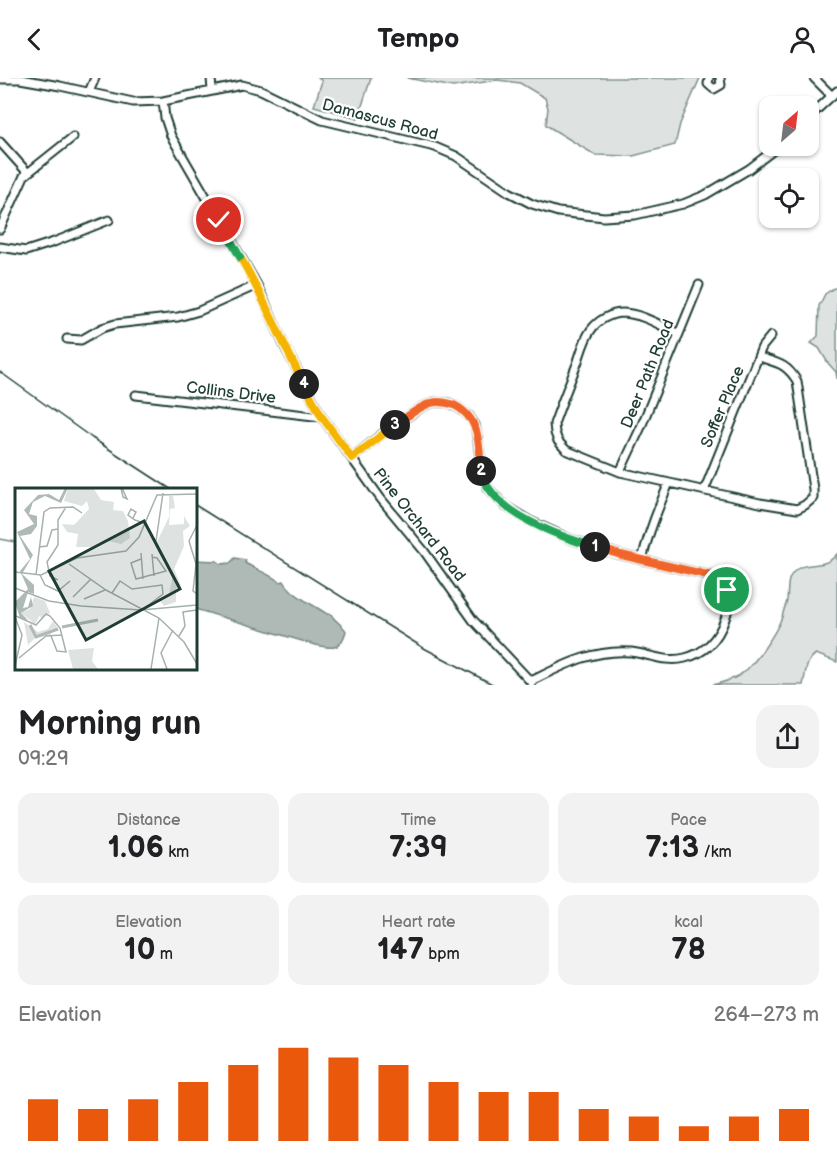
<!DOCTYPE html>
<meta charset="utf-8">
<style>
:root{--surface:#fff;--page:#f2f2f2;--text:#202124;--muted:#757577;--accent:#ea580c}
body{margin:0;font-family:"Balsamiq Sans",sans-serif;background:var(--page);color:var(--text);height:100vh;display:flex;flex-direction:column;font-size:22px;white-space:nowrap}
*{box-sizing:border-box;margin:0}
p{font-size:20px;color:var(--muted)}
.icon{flex:none;width:33px;height:33px;fill:none;stroke:currentColor;stroke-width:2;stroke-linecap:round;stroke-linejoin:round}
.map{position:relative;height:607px;overflow:hidden}
.panel{display:flex;flex-direction:column;background:var(--surface);flex:1}
.panel>*{flex:none}
.needle{width:39px;rotate:28deg}
.controls{position:absolute;left:759px;top:18px;display:grid;gap:12px}
.controls a{display:grid;place-items:center;width:60px;height:60px;border-radius:12px;background:var(--surface);box-shadow:0 2px 4px #0004;font-size:30px}
.pin{position:absolute;display:grid;place-items:center;width:51px;height:51px;color:#fff;margin:-26px;border:3px solid #fff;border-radius:50%;box-shadow:0 2px 6px #0007}
.km{position:absolute;width:30px;height:30px;margin:-15px;border-radius:50%;background:#222;color:#fff;font-size:16px;line-height:30px;text-align:center}
.round{display:grid;place-items:center;flex:none;width:63px;height:63px;border-radius:18px;background:var(--page)}
.head{display:flex;align-items:center;justify-content:space-between;height:102px;padding:0 18px}
h1{font-size:33px;font-weight:700;line-height:45px}
.metrics{display:grid;grid-template-columns:repeat(3,1fr);gap:9px;height:102px;padding:6px 18px}
.metrics div{display:grid;align-content:center;border-radius:15px;background:var(--page);text-align:center}
.metrics b{font-size:30px;font-weight:700}
.metrics small{font-size:16px;font-weight:400}
.metrics p{font-size:16px}
.chart{height:168px;padding:12px 18px}
.chart p{display:flex;justify-content:space-between}
.chart svg{width:100%;height:108px;margin-top:6px;stroke:var(--accent);stroke-width:6}
header{display:flex;justify-content:space-between;align-items:center;height:78px;padding:0 18px;background:var(--surface);font-size:27px;font-weight:700}
.map>svg:first-child{display:block}
.green{fill:#dee3e2;stroke:#7e908b;stroke-width:1.5}
.water{fill:#afbab7;stroke:#758883;stroke-width:1.5}
.lines{fill:none;stroke-linecap:round;stroke-linejoin:round}
.stream{stroke:#758883;stroke-width:1.5}
.minor-casing{stroke:#1f3d34;stroke-width:11}
.minor{stroke:#fff;stroke-width:7}
.rail{stroke:#1f3d34;stroke-width:1.5}
.split-1-casing{stroke:#fff;stroke-width:12}
.split-2-casing{stroke:#fff;stroke-width:12}
.split-3-casing{stroke:#fff;stroke-width:12}
.split-4-casing{stroke:#fff;stroke-width:12}
.split-5-casing{stroke:#fff;stroke-width:12}
.split-6-casing{stroke:#fff;stroke-width:12}
.split-1{stroke:#f0652b;stroke-width:8}
.split-2{stroke:#22a559;stroke-width:8}
.split-3{stroke:#f0652b;stroke-width:8}
.split-4{stroke:#f5b400;stroke-width:8}
.split-5{stroke:#f5b400;stroke-width:8}
.split-6{stroke:#22a559;stroke-width:8}
.labels{text-anchor:middle;dominant-baseline:central;stroke-width:4.5;stroke-linejoin:round;paint-order:stroke}
.street-label{font-size:16px;fill:#1f3d34;stroke:#fff}
.inset-river{fill:none;stroke:#afbab7;stroke-width:3}
.inset-road{fill:none;stroke:#a5b1ae;stroke-width:1.5}
.view{fill:#1f3d34;fill-opacity:0.15;stroke:#1f3d34;stroke-width:3}
.inset-edge{fill:none;stroke:#1f3d34;stroke-width:3}
</style>
<header><svg class="icon" aria-label="back" viewBox="0 0 24 24"><path d="M15 5l-7 7 7 7"/></svg>Tempo<svg class="icon" aria-label="person" viewBox="0 0 24 24"><circle cx="12" cy="8" r="4"/><path d="M4 21q1-7 8-7t8 7"/></svg></header>
<div class="map">
<svg width="837" height="607" viewBox="0 0 837 607">
<rect width="100%" height="100%" fill="#fff"/>
<filter id="ink" filterUnits="userSpaceOnUse"><feTurbulence type="fractalNoise" baseFrequency=".0167" numOctaves="2"/><feDisplacementMap in="SourceGraphic" scale="12" xChannelSelector="R" yChannelSelector="G"/><feConvolveMatrix kernelMatrix="1 2 1 2 8 2 1 2 1" color-interpolation-filters="sRGB"/></filter>
<g filter="url(#ink)">
<!-- green -->
<path class="green" d="M 318,0 L 371,0 L 358,40 L 314,28 L 322,3 Z
M 407,0 L 700,0 L 680,46 L 675,67 L 633,78 L 595,77 L 546,47 L 548,30 L 545,20 L 520,5 L 497,2 L 453,9 Z
M 834,210 L 837,210 L 837,301 L 836,294 L 828,285 L 819,270 L 811,265 L 818,258 L 819,228 L 825,216 Z
M 837,476 L 837,584 L 816,576 C 805,583 806,595 803,607 L 712,607 C 721,605 730,603 738,598 C 753,590 776,555 782,539 C 783,535 784,531 786,526 C 789,518 786,508 790,499 C 802,478 822,495 837,476 Z"/>
<!-- water -->
<path class="water" d="M 235,480 L 246,482 L 245,485 C 257,492 269,496 280,504 L 284,503 C 291,517 314,527 327,536 L 331,536 C 333,542 342,546 346,553 C 340,575 330,570 312,566 L 195,531 L 195,482 L 217,483 L 221,486 L 230,485 Z"/>
<g class="lines">
<!-- stream -->
<path class="stream" d="M 0,461 L 16,464"/>
<!-- minor casing -->
<g class="minor-casing">
<path id="minor" d="M 211,0 L 212,13
M 709,0 L 708,6 L 714,11 L 721,7 L 720,0
M 814,0 L 832,18
M 0,1 L 20,1 L 60,8 L 133,24 L 163,23 L 242,7 L 261,12 L 322,42 L 435,69 L 456,78 L 509,114 L 532,126 L 558,134 L 604,139 L 635,137 L 683,126 L 705,117 L 749,91 L 779,68
M 89,14 L 95,0
M 163,23 L 165,40 L 171,58 L 257,207 L 286,271 L 322,339 L 381,421 L 424,473 L 473,542 L 532,605
M 808,40 L 837,13
M 0,64 L 27,94
M 0,151 L 24,98 L 73,59
M 0,169 L 26,173 L 54,164 L 109,142
M 679,256 C 661,248 643,236 623,235 C 611,235 598,242 591,252 C 584,261 581,275 577,286 C 569,306 561,326 554,346 L 555,355 L 558,363 L 566,372 L 620,394 L 760,425 L 797,431 L 805,427 L 813,420 L 813,411 L 797,303 C 786,285 777,285 759,279
M 67,261 L 81,262 L 102,250 L 115,246 L 178,239 L 199,233 L 257,207
M 136,317 L 322,339
M 352,380 L 386,353 L 422,329 L 434,324 L 449,325 L 459,330 L 469,338 L 475,347 L 478,363 L 482,396 L 488,410 L 505,428 L 530,443 L 570,461 L 621,477 L 712,498 C 731,509 732,522 725,541 C 718,561 706,575 685,580 C 666,585 649,576 631,574 C 593,571 564,587 531,603
M 620,394 L 641,349 L 699,207
M 704,413 L 762,269 L 771,258
M 642,482 C 648,456 658,430 669,405"/>
</g>
<!-- minor -->
<use href="#minor" class="minor"/>
<!-- rail -->
<path class="rail" d="M 0,294 L 92,360 L 172,412
M 195,427 L 422,569 L 494,607"/>
</g>
</g>
<g class="lines" filter="url(#ink)">
<!-- split-1 casing -->
<g class="split-1-casing">
<path id="split-1" d="M 595,469 L 621,477 L 712,498 L 720,503 L 727,512"/>
</g>
<!-- split-2 casing -->
<g class="split-2-casing">
<path id="split-2" d="M 481,393 C 491,435 558,458 595,469"/>
</g>
<!-- split-3 casing -->
<g class="split-3-casing">
<path id="split-3" d="M 395,347 C 407,339 418,329 431,325 C 438,323 448,325 454,327 C 481,340 479,368 481,393"/>
</g>
<!-- split-4 casing -->
<g class="split-4-casing">
<path id="split-4" d="M 304,306 L 322,339 L 352,380 L 395,347"/>
</g>
<!-- split-5 casing -->
<g class="split-5-casing">
<path id="split-5" d="M 240,179 C 264,220 282,264 304,306"/>
</g>
<!-- split-6 casing -->
<g class="split-6-casing">
<path id="split-6" d="M 219,142 L 240,179"/>
</g>
<!-- split-1 -->
<use href="#split-1" class="split-1"/>
<!-- split-2 -->
<use href="#split-2" class="split-2"/>
<!-- split-3 -->
<use href="#split-3" class="split-3"/>
<!-- split-4 -->
<use href="#split-4" class="split-4"/>
<!-- split-5 -->
<use href="#split-5" class="split-5"/>
<!-- split-6 -->
<use href="#split-6" class="split-6"/>
</g>
<g class="labels">
<!-- street labels -->
<g class="street-label">
<text transform="translate(380 42) rotate(15)">Damascus Road</text>
<text transform="translate(648 296) rotate(-68)">Deer Path Road</text>
<text transform="translate(231 315) rotate(7)">Collins Drive</text>
<text transform="translate(723 329) rotate(-67)">Soffer Place</text>
<text transform="translate(419 447) rotate(52)">Pine Orchard Road</text>
</g>
</g>
<!-- overview -->
<g transform="translate(15 410)">
<rect width="182" height="182" fill="#fff"/>
<path d="M 53,0 L 79,1 L 86,12 L 99,14 L 98,22 L 108,23 L 113,33 L 115,50 L 106,56 L 93,53 L 79,59 L 61,59 L 63,46 L 52,44 L 47,36 L 59,37 L 74,21 L 72,13 L 67,18 L 49,13 ZM 154,8 L 158,8 L 160,20 L 155,21 L 154,37 L 169,36 L 169,28 L 175,38 L 168,43 L 169,58 L 159,81 L 166,98 L 161,100 L 161,114 L 149,118 L 145,113 L 154,106 L 158,86 L 140,58 L 154,29 ZM 19,109 L 30,113 L 35,125 L 26,131 L 25,127 L 20,136 L 6,125 L 15,121 ZM 38,133 L 44,142 L 36,141 L 36,147 L 20,150 L 13,157 L 9,134 L 23,144 L 33,141 ZM 79,160 L 77,173 L 83,181 L 58,181 L 53,162 Z" fill="#dee3e2"/>
<path d="M 50,0 L 53,0 L 46,15 L 30,8 L 18,14 L 14,26 L 22,28 L 22,38 L 16,46 L 5,48 L 18,67 L 7,86 L 19,97 L 19,106 L 13,104 L 8,120 L 13,119 L 16,109 L 18,118 L 6,125 L 13,132 L 5,130 L 0,114 L 13,101 L 5,83 L 15,71 L 2,44 L 19,36 L 9,22 L 23,7 L 34,6 L 44,12 Z" fill="#afbab7"/>
<path class="inset-river" d="M 15,137 L 21,149 L 43,141M 47,139 L 83,132"/>
<path class="inset-road" d="M 106,0 L 108,9 L 112,11 L 107,0M 118,30 L 121,24 L 116,21 L 113,27 L 120,32 L 129,35M 182,37 L 174,53 L 181,76 L 178,103 L 182,106M 141,53 L 148,5M 24,59 L 32,58 L 37,42 L 43,41M 126,65 L 128,91M 137,66 L 139,88M 126,71 L 116,75 L 121,91 L 151,83 L 142,70 L 137,69M 54,76 L 91,102 L 144,130 L 169,154 L 182,176M 0,84 L 26,87 L 62,70 L 111,63 L 124,49 L 142,7 L 182,6M 21,87 L 29,24 L 35,20 L 58,19 L 67,25M 25,87 L 30,97 L 43,103 L 55,93M 43,92 L 35,88 L 32,74 L 43,57 L 43,32 L 51,19M 0,100 L 34,113 L 66,118 L 126,122 L 182,117M 97,105 L 105,93 L 117,101 L 147,97 L 148,106 L 131,119M 58,109 L 76,91M 69,111 L 90,102M 1,128 L 21,137 L 31,126 L 35,128 L 45,140 L 51,164 L 42,163 L 36,148M 0,129 L 7,147 L 0,178M 164,148 L 170,138 L 168,124 L 182,122M 4,170 L 31,148 L 47,147M 136,181 L 144,130M 152,181 L 146,165 L 158,142"/>
<path class="view" d="M 129,33 L 165,101 L 71,152 L 34,83 Z"/>
<rect width="182" height="182" class="inset-edge"/>
</g>
</svg>
<div class="controls">
<a><svg class="needle" viewBox="-14 -14 28 28"><path d="M0-13l5 13h-10z" fill="#e53935"/><path d="M0 13l5-13h-10z" fill="#757577"/></svg></a>
<a><svg class="icon" aria-label="locate" viewBox="0 0 24 24"><circle cx="12" cy="12" r="6"/><path d="M12 2v4M12 18v4M2 12h4M18 12h4"/></svg></a>
</div>
<div class="pin" style="left:727px;top:512px;background:#1e9e55"><svg class="icon" aria-label="arrive" viewBox="0 0 24 24"><path d="M6 21V4h12l-3 4 3 4H6"/></svg></div>
<div class="pin" style="left:219px;top:142px;background:#d93025"><svg class="icon" aria-label="check" viewBox="0 0 24 24"><path d="M5 12l5 5 9-10"/></svg></div>
<b class="km" style="left:595px;top:469px">1</b>
<b class="km" style="left:481px;top:393px">2</b>
<b class="km" style="left:395px;top:347px">3</b>
<b class="km" style="left:304px;top:306px">4</b>
</div>
<section class="panel">
<div class="head"><div><h1>Morning run</h1><p>09:29</p></div><a class="round"><svg class="icon" aria-label="share" viewBox="0 0 24 24"><path d="M12 15V3M7 8l5-5 5 5M5 13v7h14v-7"/></svg></a></div>
<div class="metrics">
<div><p>Distance</p><b>1.06<small> km</small></b></div>
<div><p>Time</p><b>7:39</b></div>
<div><p>Pace</p><b>7:13<small> /km</small></b></div>
</div>
<div class="metrics">
<div><p>Elevation</p><b>10<small> m</small></b></div>
<div><p>Heart rate</p><b>147<small> bpm</small></b></div>
<div><p>kcal</p><b>78</b></div>
</div>
<div class="chart"><p><span>Elevation</span>264–273 m</p>
<svg viewBox="0 0 160 44" preserveAspectRatio="none"><path d="M5 44V27M15 44V31M25 44V27M35 44V20M45 44V13M55 44V6M65 44V10M75 44V13M85 44V20M95 44V24M105 44V24M115 44V31M125 44V34M135 44V38M145 44V34M155 44V31"/></svg>
</div>
</section>
